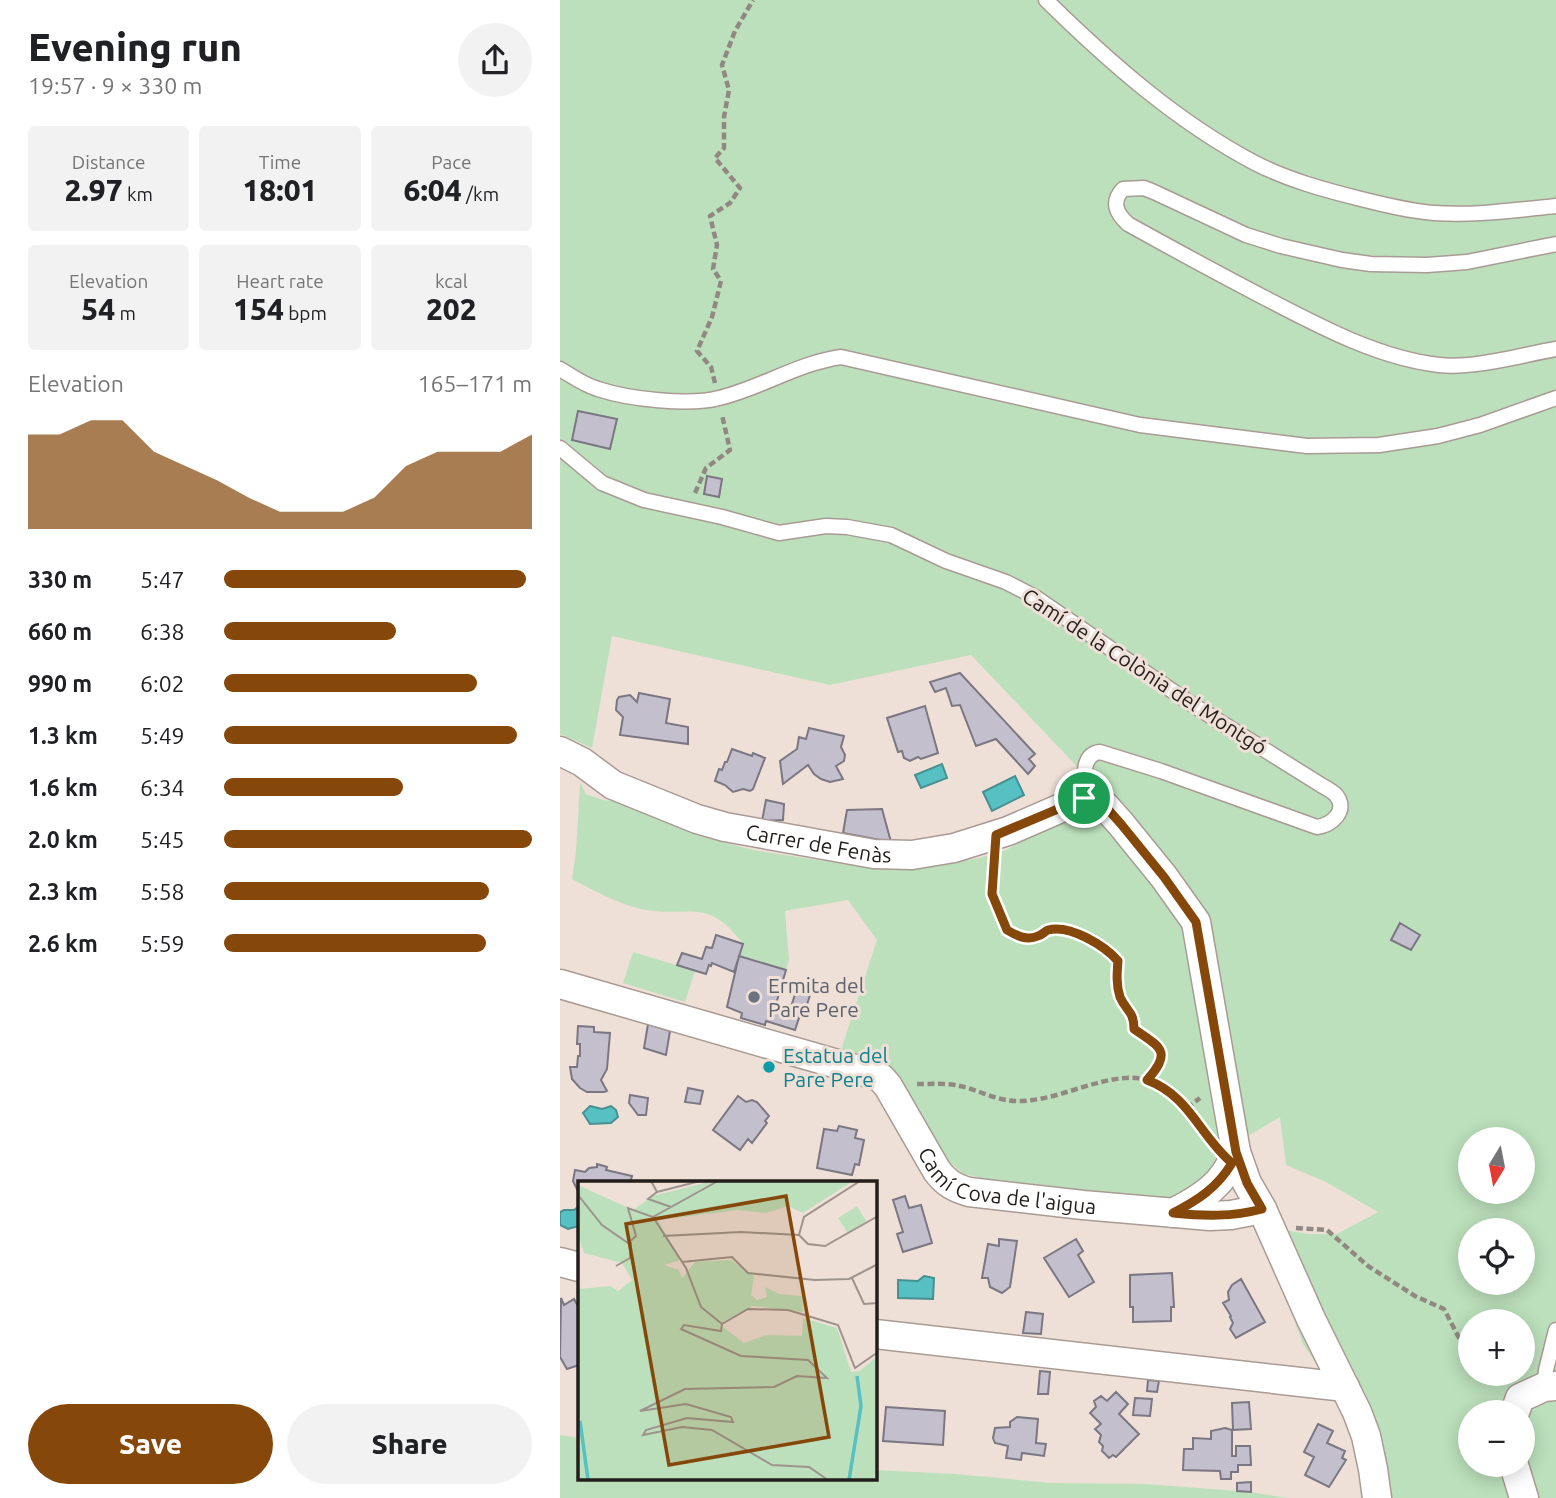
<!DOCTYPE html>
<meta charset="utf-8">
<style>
:root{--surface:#fff;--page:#f2f2f2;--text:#202124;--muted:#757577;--accent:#86470a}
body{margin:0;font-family:Ubuntu,sans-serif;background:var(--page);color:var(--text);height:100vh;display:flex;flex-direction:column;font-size:26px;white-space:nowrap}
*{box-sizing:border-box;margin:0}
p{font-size:23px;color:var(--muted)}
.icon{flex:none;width:38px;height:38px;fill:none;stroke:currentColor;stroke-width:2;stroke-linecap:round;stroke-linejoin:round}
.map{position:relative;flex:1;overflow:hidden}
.sheet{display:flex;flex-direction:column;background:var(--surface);width:560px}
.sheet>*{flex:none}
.needle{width:46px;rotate:190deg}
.tools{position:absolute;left:898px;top:1127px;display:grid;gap:14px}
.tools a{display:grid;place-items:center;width:77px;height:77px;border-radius:50%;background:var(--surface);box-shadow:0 4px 18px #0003;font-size:35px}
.pin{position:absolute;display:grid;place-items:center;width:60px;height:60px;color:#fff;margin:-30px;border:4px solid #fff;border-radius:50%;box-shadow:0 2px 7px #0007}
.round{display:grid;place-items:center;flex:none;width:74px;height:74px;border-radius:37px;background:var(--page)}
.summary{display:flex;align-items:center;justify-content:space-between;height:119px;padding:0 28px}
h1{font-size:38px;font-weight:800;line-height:52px}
.figures{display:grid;grid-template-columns:repeat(3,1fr);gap:10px;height:119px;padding:7px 28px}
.figures div{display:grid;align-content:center;border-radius:7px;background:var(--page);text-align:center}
.figures b{font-size:30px;font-weight:800}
.figures small{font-size:19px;font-weight:400}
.figures p{font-size:19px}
.chart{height:196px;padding:14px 28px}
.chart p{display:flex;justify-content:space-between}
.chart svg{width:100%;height:126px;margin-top:7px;fill:var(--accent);opacity:.7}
.cta{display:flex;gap:14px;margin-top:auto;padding:14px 28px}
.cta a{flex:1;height:80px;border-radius:42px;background:var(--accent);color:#fff;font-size:28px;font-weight:800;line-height:80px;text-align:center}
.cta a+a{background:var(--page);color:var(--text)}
ul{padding:0 28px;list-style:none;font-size:23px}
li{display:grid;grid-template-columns:112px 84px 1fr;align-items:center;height:52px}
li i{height:18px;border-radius:9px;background:var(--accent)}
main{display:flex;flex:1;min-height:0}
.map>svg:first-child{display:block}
.green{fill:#bce0bb;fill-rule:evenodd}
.water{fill:#57c0c2;stroke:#478f90;stroke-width:2}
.building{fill:#c4bfcd;stroke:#7a7682;stroke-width:2}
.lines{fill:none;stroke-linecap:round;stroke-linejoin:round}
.service-casing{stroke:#a99b94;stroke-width:17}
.minor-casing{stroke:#a99b94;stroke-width:31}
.path{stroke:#928882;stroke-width:4.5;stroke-dasharray:7 3.5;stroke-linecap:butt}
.service{stroke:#fff;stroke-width:14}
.minor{stroke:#fff;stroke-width:28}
.route-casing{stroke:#fff;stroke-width:14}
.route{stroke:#86470a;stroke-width:9}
.worship-dot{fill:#6b7280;stroke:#efe0d7;stroke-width:2.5}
.culture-dot{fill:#0f9aa8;stroke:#efe0d7;stroke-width:2.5}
.labels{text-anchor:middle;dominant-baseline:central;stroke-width:6;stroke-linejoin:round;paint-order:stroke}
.street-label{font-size:21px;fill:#231e1b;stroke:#efe0d7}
.worship-label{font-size:21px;fill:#5b616d;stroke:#efe0d7;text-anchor:start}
.culture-label{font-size:21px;fill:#0d838f;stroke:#efe0d7;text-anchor:start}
.inset-river{fill:none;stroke:#57c0c2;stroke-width:3.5}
.inset-road{fill:none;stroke:#9d928c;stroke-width:2}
.view{fill:#86470a;fill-opacity:0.15;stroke:#86470a;stroke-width:3.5}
.inset-edge{fill:none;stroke:#231e1b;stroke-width:3.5}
</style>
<main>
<section class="sheet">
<div class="summary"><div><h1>Evening run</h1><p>19:57 · 9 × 330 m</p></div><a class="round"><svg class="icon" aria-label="share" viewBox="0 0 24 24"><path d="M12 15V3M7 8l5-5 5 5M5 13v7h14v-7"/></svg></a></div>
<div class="figures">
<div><p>Distance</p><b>2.97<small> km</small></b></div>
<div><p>Time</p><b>18:01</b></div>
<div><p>Pace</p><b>6:04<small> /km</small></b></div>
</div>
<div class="figures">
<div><p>Elevation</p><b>54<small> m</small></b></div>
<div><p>Heart rate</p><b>154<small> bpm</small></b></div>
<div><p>kcal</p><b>202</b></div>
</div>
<div class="chart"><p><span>Elevation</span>165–171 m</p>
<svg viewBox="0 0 160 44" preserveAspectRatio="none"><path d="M0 44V11L10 11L20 6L30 6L40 17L50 22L60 27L70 33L80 38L90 38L100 38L110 33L120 22L130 17L140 17L150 17L160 11V44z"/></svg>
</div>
<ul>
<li><b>330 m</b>5:47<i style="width:98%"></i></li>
<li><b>660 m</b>6:38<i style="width:56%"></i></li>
<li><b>990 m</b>6:02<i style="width:82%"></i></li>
<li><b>1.3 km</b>5:49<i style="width:95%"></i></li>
<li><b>1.6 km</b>6:34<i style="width:58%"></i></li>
<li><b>2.0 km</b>5:45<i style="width:100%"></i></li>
<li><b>2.3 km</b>5:58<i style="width:86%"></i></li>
<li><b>2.6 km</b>5:59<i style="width:85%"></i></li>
</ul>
<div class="cta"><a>Save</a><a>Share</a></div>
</section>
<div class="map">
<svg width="996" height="1498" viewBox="0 0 996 1498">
<rect width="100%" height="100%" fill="#efe0d7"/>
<!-- green -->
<path class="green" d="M 0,0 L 996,0 L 996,1498 L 801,1498 L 801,1468 L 789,1413 L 743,1344 L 705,1240 L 708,1227 L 748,1234 L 777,1234 L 818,1212 L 766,1182 L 726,1165 L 720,1117 L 665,1150 L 656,1167 L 623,1199 L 515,1189 L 421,1178 L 404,1174 L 388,1161 L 337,1078 L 280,1053 L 317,940 L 288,900 L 225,911 L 229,960 L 226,970 L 179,956 L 183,944 C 147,895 129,919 81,909 C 56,903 35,891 12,879 L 16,852 L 20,782 L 26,794 L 43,800 L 65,802 L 135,835 L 193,850 L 316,869 L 389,863 L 419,858 L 446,850 L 544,795 L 411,655 L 270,685 L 52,636 L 32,748 L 0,734 ZM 910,1139 L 962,1139 L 962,1192 L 910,1192 ZM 910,1230 L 962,1230 L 962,1283 L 910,1283 ZM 910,1321 L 962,1321 L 962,1374 L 910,1374 ZM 910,1412 L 962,1412 L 962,1465 L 910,1465 Z
M 73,952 L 135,971 L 125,1002 L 63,983 Z
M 0,1435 L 19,1438 L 19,1479 L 315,1479 L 315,1470 L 396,1474 L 491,1483 L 586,1484 L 691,1492 L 727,1498 L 0,1498 Z"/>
<!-- water -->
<path class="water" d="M 382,764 L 387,778 L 361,788 L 355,775 Z
M 455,776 L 464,795 L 432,811 L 423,792 Z
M 30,1106 L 42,1109 L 51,1106 L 56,1110 L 58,1117 L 51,1123 L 30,1124 L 23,1113 Z
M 19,1206 L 19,1226 L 8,1229 L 0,1225 L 0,1212 L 4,1210 L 14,1210 Z
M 364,1276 L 374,1278 L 373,1299 L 338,1298 L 338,1280 L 358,1281 Z"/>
<!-- building -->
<path class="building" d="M 18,411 L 57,419 L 50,449 L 12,440 Z
M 147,476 L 162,479 L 159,497 L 144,494 Z
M 400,673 L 475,754 L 469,759 L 475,766 L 468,774 L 436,739 L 416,746 L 400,705 L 392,706 L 386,688 L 375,692 L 370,682 Z
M 79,693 L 110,699 L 106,723 L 128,727 L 128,744 L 60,735 L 63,717 L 56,710 L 57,700 L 59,697 L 70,695 L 77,702 Z
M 365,706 L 378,753 L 361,759 L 358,757 L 350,761 L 344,758 L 342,751 L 338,752 L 327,718 Z
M 249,728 L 284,736 L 281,747 L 285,755 L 284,761 L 276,766 L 283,779 L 270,782 L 261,779 L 254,774 L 248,765 L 223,784 L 220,761 L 237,749 L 239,737 L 246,739 Z
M 172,749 L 192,756 L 193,753 L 205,758 L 193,789 L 190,791 L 183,789 L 173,792 L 165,785 L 155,781 L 159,769 L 162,770 L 165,762 L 167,762 Z
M 206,800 L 224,804 L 223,820 L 202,821 Z
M 322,809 L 331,842 L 283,833 L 287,810 Z
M 840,923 L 860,935 L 851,950 L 831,940 Z
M 156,935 L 183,944 L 174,972 L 152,963 L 151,966 L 149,965 L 146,974 L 117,965 L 122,953 L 142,959 L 146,947 L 152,948 Z
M 179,956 L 226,970 L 216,1004 L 241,1012 L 235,1030 L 206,1021 L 205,1025 L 181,1018 L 182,1013 L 167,1007 Z
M 236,991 L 250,995 L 245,1011 L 231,1007 Z
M 88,1024 L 110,1031 L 106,1055 L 84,1048 Z
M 18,1026 L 34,1027 L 34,1032 L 50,1033 L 47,1069 L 41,1080 L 47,1091 L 44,1092 L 27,1092 L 20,1088 L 12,1079 L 10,1067 L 17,1067 L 18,1056 L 20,1056 L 20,1044 L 17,1044 Z
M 128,1088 L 143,1091 L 140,1104 L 125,1102 Z
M 70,1095 L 88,1098 L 86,1115 L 78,1115 L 69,1103 Z
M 178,1096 L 186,1102 L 192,1100 L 197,1102 L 209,1116 L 205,1121 L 207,1123 L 192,1143 L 188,1139 L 180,1150 L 153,1130 Z
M 279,1126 L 297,1130 L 295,1138 L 304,1140 L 299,1165 L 295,1164 L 292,1175 L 257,1168 L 264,1129 L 277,1131 Z
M 37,1164 L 47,1167 L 46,1170 L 72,1176 L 70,1183 L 19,1183 L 19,1193 L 13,1181 L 15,1170 L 25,1172 L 29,1168 L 37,1167 Z
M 345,1196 L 349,1208 L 361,1205 L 372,1243 L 343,1252 L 337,1234 L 343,1232 L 333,1200 Z
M 439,1239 L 457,1241 L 450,1287 L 442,1293 L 430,1287 L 428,1278 L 422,1278 L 428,1244 L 439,1246 Z
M 516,1239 L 523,1251 L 518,1255 L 534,1282 L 509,1297 L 484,1258 Z
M 612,1273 L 614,1307 L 611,1307 L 611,1321 L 573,1322 L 573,1307 L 570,1307 L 570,1275 Z
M 681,1279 L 705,1322 L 676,1338 L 670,1329 L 673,1323 L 670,1317 L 671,1316 L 663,1303 L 669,1300 L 668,1292 L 672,1285 Z
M 1,1298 L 4,1305 L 14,1299 L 19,1308 L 19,1365 L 7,1369 L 0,1357 Z
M 466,1312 L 483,1314 L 481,1334 L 463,1333 Z
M 480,1371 L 490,1372 L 488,1394 L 478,1394 Z
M 588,1380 L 599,1381 L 597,1392 L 587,1391 Z
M 556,1392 L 568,1404 L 559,1414 L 579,1434 L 556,1457 L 553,1455 L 549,1458 L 542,1451 L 543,1446 L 539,1442 L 541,1435 L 535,1429 L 541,1424 L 530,1413 L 536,1407 L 534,1401 L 541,1396 L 547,1401 Z
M 575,1398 L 592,1399 L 590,1416 L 573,1415 Z
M 689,1402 L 691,1429 L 673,1430 L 672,1403 Z
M 326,1407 L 385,1411 L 383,1445 L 323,1441 Z
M 457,1417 L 478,1419 L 476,1443 L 486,1444 L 484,1456 L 462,1453 L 461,1460 L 446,1458 L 448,1446 L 435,1443 L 433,1438 L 435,1428 L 450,1427 L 450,1422 Z
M 758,1424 L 773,1431 L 767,1443 L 785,1451 L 782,1458 L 786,1460 L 769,1487 L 745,1475 L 754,1457 L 744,1452 Z
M 665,1428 L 672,1430 L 672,1456 L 676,1456 L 676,1446 L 690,1446 L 691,1465 L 678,1465 L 678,1472 L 671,1472 L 671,1479 L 661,1479 L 660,1471 L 623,1470 L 624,1449 L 633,1449 L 633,1438 L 651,1439 L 651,1431 Z
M 691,1482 L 691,1492 L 677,1491 L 677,1483 Z"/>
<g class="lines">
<!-- service casing -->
<g class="service-casing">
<path id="service" d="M 486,0 C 548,61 617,122 695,163 C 728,180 765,190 801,199 C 825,205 849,211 874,213 C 914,216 956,210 996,206
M 996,244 L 907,262 L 867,265 L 811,264 L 782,260 L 721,246 L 686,235 L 594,192 L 584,188 L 563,189 C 551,202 556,213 568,224 C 613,249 659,274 705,298 C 759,326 818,358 879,365 C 914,369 961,355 996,349
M 0,369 C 12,376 24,385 38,389 C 68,399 129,406 159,398 C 201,388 238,363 281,357 L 580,425 L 747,446 L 819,445 L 878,436 L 920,425 L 996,398
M 0,448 L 42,483 L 84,500 L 162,517 L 219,533 L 266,526 L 287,527 L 331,535 L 386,561 L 446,582 L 475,597 L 633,705 L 761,785 C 766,788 772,791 776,795 C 789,811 771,825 757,827 L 601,771 L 540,752 C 520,754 525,782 524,798
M 984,1387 L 986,1370 L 996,1330"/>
</g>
<!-- minor casing -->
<g class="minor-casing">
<g id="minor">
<path id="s1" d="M 0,751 L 22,762 L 53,785 L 137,819 L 165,827 L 314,854 L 352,855 L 394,848 L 448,831 L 524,798 L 545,806 L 561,824 L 604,877 L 636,922 L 676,1152 L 687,1183 L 702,1209 L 751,1319 L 797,1412 L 806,1436 L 813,1469 L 817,1498"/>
<path id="s2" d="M 0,984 L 312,1074 L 321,1078 L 328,1086 L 377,1171 C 386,1183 395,1188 409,1192 L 523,1205 L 650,1216 L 671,1215 L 702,1209"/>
<path d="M 613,1213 C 642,1198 665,1184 676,1152"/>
<path d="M 0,1262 L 19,1267"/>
<path d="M 315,1334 L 785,1387"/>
<path d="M 955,1412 L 960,1398 L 984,1387 L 996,1386"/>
<path d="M 954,1465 L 964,1498"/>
</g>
</g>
<!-- path -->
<path class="path" d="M 155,383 L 151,367 L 137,351 L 152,317 L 161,281 L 153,269 L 157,245 L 150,216 L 170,203 L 180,188 L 155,158 L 164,148 L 164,117 L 169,90 L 162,65 L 175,31 L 193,0
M 135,493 L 146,468 L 170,450 L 162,415
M 435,861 L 432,894 L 447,930 C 457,936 467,941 478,936 C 482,935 485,931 488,930 C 509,924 545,946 558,961 C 557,973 556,985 560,997 C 566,1011 574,1011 574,1029 C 599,1046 612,1053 587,1080
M 357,1084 C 370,1084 387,1083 400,1086 C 419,1090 437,1101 457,1101 C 514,1102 572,1049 622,1100 C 631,1110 639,1125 647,1136
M 627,1108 L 640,1098
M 736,1228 L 767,1230 L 808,1266 L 855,1296 L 884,1309 L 910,1359
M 936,1374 L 945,1380"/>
<!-- service -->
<use href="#service" class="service"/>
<!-- minor -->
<use href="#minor" class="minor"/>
</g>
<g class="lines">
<!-- route casing -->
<g class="route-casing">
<path id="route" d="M 524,798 L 545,806 L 561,824 L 604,877 L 636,922 L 676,1152 L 687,1183 L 702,1209 C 672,1217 644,1216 613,1213 C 638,1200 657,1188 672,1163 C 639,1135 630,1096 587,1080 C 613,1051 600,1047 574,1029 C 574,1011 566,1011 560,997 C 556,985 557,973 558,961 C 545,946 510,924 488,930 C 485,931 482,935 478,936 C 467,941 457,936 447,930 L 432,894 L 436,835 Z"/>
</g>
<!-- route -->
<use href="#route" class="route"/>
</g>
<!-- markers -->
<circle class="worship-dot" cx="194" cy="997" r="7"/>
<circle class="culture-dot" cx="209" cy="1067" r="7"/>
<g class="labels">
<!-- street labels -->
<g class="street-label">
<text transform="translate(585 671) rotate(33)">Camí de la Colònia del Montgó</text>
<text stroke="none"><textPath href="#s1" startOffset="278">Carrer de Fenàs</textPath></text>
<text stroke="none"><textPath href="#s2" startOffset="514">Camí Cova de l'aigua</textPath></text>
</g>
<!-- worship labels -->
<g class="worship-label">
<text x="208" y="985">Ermita del<tspan x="208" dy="24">Pare Pere</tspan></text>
</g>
<!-- culture labels -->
<g class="culture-label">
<text x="223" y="1055">Estatua del<tspan x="223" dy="24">Pare Pere</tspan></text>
</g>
</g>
<!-- overview -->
<g transform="translate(18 1181)">
<rect width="299" height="299" fill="#efe0d7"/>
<path d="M 134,0 L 275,0 L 225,32 L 210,25 L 188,32 L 160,29 L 80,39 L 102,79 L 86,84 L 101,89 L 104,97 L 117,81 L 153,79 L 176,95 L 173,114 L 179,119 L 189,116 L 187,106 L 201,113 L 224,115 L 225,131 L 175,125 L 141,143 L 166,162 L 188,154 L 224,155 L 225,137 L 259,147 L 273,191 L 282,190 L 299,175 L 299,299 L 0,299 L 0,108 L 32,105 L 40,110 L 54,99 L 44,82 L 6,72 L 0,53 L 0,4 L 55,29 L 75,15 ZM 279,25 L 288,40 L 270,52 L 260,37 Z" fill="#bce0bb"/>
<path class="inset-river" d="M 2,240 L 10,299M 271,299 L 283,225 L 279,195"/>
<path class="inset-road" d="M 73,0 L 79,11 L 70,18 L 93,26M 79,11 L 122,0M 0,14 L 24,44 L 50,62 L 58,55 L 50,27 L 75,36 L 108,87 L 123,126 L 144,143M 75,36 L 140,0M 221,54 L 230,63 L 247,65 L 300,35M 221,54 L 226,36 L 282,0M 85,55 L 163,51 L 221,54M 104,81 L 154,76 L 170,92 L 237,99 L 271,98 L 300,83M 38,85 L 52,77 L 53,61M 274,97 L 286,123 L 300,122M 144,143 L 143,150 L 106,144 L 103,148 L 163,175 L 230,179 L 249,197 L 219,195 L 196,206 L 107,208 L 62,230 L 108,223 L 153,236 L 155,241 L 109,237 L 68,249 L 65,254 L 104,246 L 134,249 L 194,284 L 231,286 L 250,299M 144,143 L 170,128 L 210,129 L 260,144 L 277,187 L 300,171"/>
<path class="view" d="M 208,15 L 251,256 L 91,284 L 48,43 Z"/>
<rect width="299" height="299" class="inset-edge"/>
</g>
</svg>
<div class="tools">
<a><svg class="needle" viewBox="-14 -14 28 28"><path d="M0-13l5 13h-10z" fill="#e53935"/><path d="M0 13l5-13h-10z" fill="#757577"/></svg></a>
<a><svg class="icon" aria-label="locate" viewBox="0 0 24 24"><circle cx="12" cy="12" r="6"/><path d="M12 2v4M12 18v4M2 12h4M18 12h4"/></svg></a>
<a>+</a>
<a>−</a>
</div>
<div class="pin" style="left:524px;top:798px;background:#1e9e55"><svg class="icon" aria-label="arrive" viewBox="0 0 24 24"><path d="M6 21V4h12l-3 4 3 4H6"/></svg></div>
</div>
</main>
